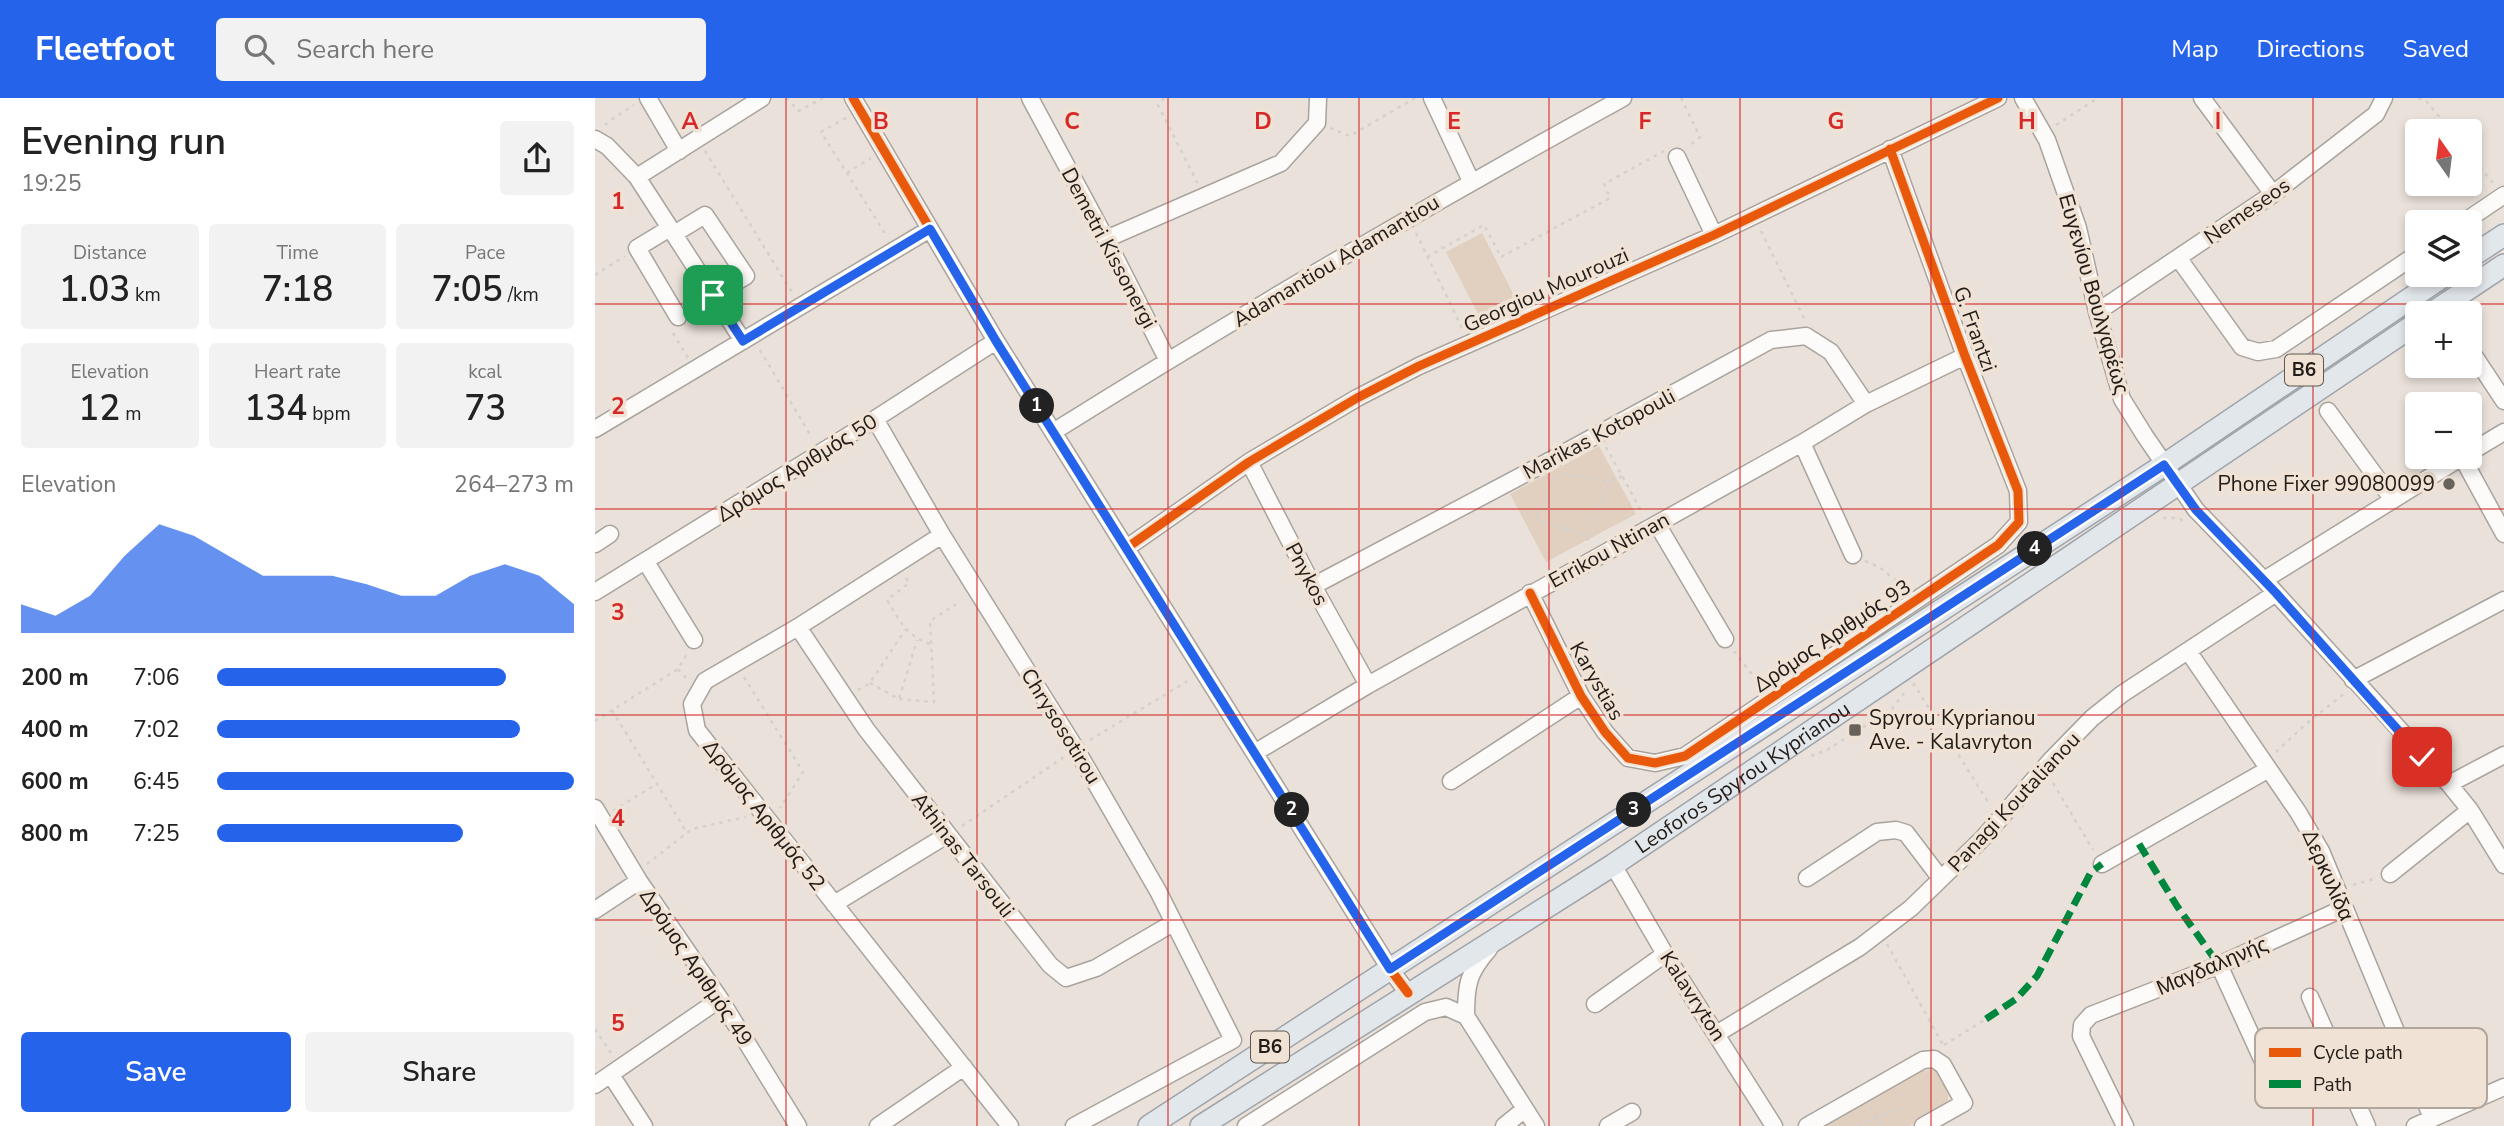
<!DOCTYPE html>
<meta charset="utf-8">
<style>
:root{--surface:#fff;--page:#f2f2f2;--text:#222;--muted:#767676;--accent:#2563eb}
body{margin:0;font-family:"Nunito Sans",sans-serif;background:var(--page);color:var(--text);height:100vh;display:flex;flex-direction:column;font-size:26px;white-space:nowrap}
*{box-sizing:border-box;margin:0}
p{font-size:23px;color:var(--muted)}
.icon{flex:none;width:38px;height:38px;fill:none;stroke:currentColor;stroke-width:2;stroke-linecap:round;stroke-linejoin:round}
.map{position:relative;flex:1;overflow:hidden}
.panel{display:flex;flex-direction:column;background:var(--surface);width:595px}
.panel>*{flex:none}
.needle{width:46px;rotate:346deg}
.tools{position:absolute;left:1810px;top:21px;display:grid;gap:14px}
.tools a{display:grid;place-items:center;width:77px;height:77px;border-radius:7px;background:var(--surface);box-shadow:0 4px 10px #0003;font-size:35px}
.pin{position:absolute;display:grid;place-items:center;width:60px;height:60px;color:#fff;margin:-30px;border-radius:14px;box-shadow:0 4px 10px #0006}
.km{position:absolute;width:35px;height:35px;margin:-18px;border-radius:50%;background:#222;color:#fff;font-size:19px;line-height:35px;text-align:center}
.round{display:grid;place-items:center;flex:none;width:74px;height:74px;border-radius:7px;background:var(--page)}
.summary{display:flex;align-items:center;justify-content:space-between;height:119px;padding:0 21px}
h1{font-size:38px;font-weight:600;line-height:52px}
.stats{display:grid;grid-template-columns:repeat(3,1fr);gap:10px;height:119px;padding:7px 21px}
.stats div{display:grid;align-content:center;border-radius:7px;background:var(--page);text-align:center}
.stats b{font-size:35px;font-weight:600}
.stats small{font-size:19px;font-weight:400}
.stats p{font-size:19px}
.chart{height:196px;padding:14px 21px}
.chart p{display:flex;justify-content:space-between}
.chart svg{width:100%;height:126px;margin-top:7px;fill:var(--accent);opacity:.7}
.action{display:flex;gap:14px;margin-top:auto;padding:14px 21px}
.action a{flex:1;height:80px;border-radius:7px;background:var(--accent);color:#fff;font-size:28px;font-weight:600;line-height:80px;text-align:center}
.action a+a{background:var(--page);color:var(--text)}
ul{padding:0 21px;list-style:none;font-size:23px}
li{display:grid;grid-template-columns:112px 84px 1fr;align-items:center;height:52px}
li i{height:18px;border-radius:9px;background:var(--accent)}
header{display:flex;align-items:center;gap:42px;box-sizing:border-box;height:98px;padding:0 35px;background:var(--accent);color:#fff}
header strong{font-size:33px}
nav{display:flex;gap:38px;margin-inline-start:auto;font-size:24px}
.search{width:490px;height:63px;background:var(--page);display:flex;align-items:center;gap:18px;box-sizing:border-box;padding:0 24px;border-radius:7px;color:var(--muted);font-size:26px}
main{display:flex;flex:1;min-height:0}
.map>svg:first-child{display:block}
.green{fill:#e1d0c0}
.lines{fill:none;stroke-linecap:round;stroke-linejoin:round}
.minor-casing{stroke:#a9a39d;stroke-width:19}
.major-casing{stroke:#9fa4aa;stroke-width:24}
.path{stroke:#d3d0ce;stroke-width:2.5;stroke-dasharray:3.5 5;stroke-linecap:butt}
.minor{stroke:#fcfbf9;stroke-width:16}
.major{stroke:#e2e7ec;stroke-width:21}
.quiet{stroke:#00873e;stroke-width:7;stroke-dasharray:14 7;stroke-linecap:butt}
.cycleway-casing{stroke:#f0e2d4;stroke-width:13}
.cycleway{stroke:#e8590c;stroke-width:9}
.route-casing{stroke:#fff;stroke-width:14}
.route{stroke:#2563eb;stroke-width:9}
.grid{fill:none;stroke:#d62828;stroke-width:2;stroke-opacity:0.55}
.poi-dot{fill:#68625c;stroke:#f0e2d4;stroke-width:2.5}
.labels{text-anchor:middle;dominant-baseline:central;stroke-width:7;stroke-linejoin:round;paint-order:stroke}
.shield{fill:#f0e2d4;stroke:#605850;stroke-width:2}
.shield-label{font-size:19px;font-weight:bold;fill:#221d18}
.street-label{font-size:21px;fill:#221d18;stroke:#f0e2d4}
.poi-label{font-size:21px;fill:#221d18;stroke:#f0e2d4;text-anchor:end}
.key{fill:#f0e2d4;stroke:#b2a79c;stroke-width:2}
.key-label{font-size:19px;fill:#221d18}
.grid-label{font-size:23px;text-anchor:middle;font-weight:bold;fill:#d62828;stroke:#f0e2d4;stroke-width:7;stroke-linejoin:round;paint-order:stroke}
</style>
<header>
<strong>Fleetfoot</strong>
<div class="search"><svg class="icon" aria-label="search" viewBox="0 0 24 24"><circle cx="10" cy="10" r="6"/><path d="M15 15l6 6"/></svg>Search here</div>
<nav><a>Map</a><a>Directions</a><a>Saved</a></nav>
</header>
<main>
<section class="panel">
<div class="summary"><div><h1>Evening run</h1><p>19:25</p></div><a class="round"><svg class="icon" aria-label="share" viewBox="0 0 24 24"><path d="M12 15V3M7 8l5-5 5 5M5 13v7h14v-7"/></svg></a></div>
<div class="stats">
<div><p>Distance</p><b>1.03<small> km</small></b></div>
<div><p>Time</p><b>7:18</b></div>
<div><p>Pace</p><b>7:05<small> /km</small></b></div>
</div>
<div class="stats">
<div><p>Elevation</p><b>12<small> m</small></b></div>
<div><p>Heart rate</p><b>134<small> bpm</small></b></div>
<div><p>kcal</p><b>73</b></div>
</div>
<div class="chart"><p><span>Elevation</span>264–273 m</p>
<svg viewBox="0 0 160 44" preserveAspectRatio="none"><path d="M0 44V34L10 38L20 31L30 17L40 6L50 10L60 17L70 24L80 24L90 24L100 27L110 31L120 31L130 24L140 20L150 24L160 34V44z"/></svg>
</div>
<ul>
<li><b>200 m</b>7:06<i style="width:81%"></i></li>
<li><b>400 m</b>7:02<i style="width:85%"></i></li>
<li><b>600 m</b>6:45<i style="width:100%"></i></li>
<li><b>800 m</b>7:25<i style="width:69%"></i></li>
</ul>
<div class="action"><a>Save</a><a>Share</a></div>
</section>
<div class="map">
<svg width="1909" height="1028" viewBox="0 0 1909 1028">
<rect width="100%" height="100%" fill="#eae2da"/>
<!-- green -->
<path class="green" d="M 887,135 L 920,199 L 884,218 L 851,154 Z
M 1004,348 L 1041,416 L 951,464 L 915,396 Z
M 1336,972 L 1342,973 C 1349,984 1356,993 1352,1006 L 1314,1028 L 1227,1028 L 1326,973 Z"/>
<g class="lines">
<!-- minor casing -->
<g class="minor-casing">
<path id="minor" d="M 53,0 L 84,53
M 258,0 L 401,243 L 795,871 L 813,895
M 435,0 L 511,141 L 573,263
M 837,0 L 876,83
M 1428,0 L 1452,42 L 1483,130 L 1502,214 L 1527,301 L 1550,338 L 1601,412 L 1669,482 L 1854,686 L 1875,712 L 1909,767
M 1607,0 L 1678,96
M 0,41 L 12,48 L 42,79 L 148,243
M 1082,59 L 1119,137
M 42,79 L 167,0
M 1869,124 L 1909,97
M 75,130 L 42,150 L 83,219
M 79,136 L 110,117 L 151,178 L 119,197
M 511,141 L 686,65 L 722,25 L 723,0
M 1584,161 L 1647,249 L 1663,254 L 1681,251 L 1822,156
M 1502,214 L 1678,96 L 1781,16 L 1789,0
M 1874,250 L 1909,303
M 1733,313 L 1798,402
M 280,321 L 347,437 L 481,651 L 563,793 L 638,942 L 479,1028
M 0,331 L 335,131
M 458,334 C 645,217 835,106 1028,0
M 1207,345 L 1258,457
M 1874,355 L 1909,334
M 1867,359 L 1909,436
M 654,364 L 718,488 L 773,587
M 1062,426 L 1130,541
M 347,437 L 203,529 L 110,583 L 97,606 L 102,632 L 415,1028
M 0,446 L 15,436
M 533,449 L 654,364 L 762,300 L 824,268 L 1119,137 L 1403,0
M 51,464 L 99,542
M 1669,482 L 1867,359
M 718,488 L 956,362 L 1176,242 L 1211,238 L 1236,254 L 1271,306
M 0,494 L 280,321 L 401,243
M 935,495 L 986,598 L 1010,634 L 1033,660 L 1060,665 L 1090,658 L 1403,447 L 1424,424 L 1423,393 L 1370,258 L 1295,51
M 203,529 L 271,631 L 455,867 L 471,880 L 501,870 L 578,825
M 1593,553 L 1703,714 L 1726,753 L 1837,1020
M 1758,582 L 1909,502
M 661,654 L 773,587 L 1207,345 L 1271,306 L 1370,258
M 856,683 L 986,598
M 1854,686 L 1909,657
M 0,710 L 44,783 L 125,901 L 203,1028
M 1507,766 L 1672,672
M 1018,767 L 1070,856 L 1179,1028
M 1795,776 L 1875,712
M 1212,780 L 1282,734 L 1301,732 L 1311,735 L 1346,781
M 239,806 L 352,737
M 0,812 L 44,783
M 1624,867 L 1682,994
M 1715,899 L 1772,1028
M 1000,906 L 1070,856
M 871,918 L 941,1028
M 871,918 C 871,886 873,875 894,851
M 1123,935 L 1265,849 L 1316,810 L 1388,740 L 1456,662 L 1497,620 L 1527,596 L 1681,495
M 16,977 L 49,1028
M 0,987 L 125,901
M 283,1028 L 369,969
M 651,1028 L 830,914 L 851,909 L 871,918
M 909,1028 L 930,1011
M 1013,1028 L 1037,1014
M 1212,1028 L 1328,962 L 1339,961 L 1348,967 L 1369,1005 L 1328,1028
M 1530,1028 L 1486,938 L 1487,927 L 1496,917 L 1624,867 L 1749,810
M 1820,1028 L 1909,989"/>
</g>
<!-- major casing -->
<g class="major-casing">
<g id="major">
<path d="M 1874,160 L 1909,137"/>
<path d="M 1837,215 L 1909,167"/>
<path d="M 554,1028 L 1569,367 L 1850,177"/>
<path id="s1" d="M 606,1028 L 1018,767 L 1822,225"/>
</g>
</g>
<!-- path -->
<path class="path" d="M 191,0 L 204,13 L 228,0
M 569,0 L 563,7 L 603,86
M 1086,0 L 1105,39 L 1093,49
M 1823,0 L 1832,4 L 1856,33
M 251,20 L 226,34 L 291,137
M 10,27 L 14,23 L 39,7
M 1461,27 L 1503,0
M 735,30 L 755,38 L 820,0
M 110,53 L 198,196
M 1874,56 L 1899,86
M 252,75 L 276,60
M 1166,133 L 1211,224
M 821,135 L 867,230
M 832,159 L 889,127 L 906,159 L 1015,100 L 1009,86 L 1069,53
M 0,177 L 30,158
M 78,235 L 93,260
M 165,252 L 217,340
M 1011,349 L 1048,416
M 966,376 L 1015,384 L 1027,378
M 961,379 L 941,422 L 991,437 L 995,447
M 1568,420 L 1584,420 L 1588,423
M 991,437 L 1015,384
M 1270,463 L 1284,469 L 1311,490
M 311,480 L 314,485 L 292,502 C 305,523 310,537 335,546
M 1139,553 L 1165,587
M 83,571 L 92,581
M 149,579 L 208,674 L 185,710
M 275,585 L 304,601 L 322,542
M 1318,585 L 1395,707
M 263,592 L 275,585 L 310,532
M 304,601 L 339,604 L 335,523 L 361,506
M 17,612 L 92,735
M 0,623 L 83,571 L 92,556
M 495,642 L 594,582
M 1681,654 L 1712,625 L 1750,595
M 1216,658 L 1232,652 L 1297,611 L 1310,594
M 1458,685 L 1498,752
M 18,713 L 63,685
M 367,728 L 469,659
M 52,766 L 97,731 L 151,719
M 1758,787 L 1782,780
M 1292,846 L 1348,947
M 0,931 L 16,955
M 1349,947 L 1391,921
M 1276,1009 L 1286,1028
M 1264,1027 L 1306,1010"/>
<!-- minor -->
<use href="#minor" class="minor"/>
<!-- major -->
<use href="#major" class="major"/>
<!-- quiet -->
<path class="quiet" d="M 1544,746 L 1582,808 L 1624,867
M 1391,921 L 1421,901 L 1442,878 L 1496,774 L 1507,766"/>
<!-- cycleway casing -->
<g class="cycleway-casing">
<path id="cycleway" d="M 258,0 L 401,243 L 795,871 L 813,895
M 533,449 L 654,364 L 762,300 L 824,268 L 1119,137 L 1403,0
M 935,495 L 986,598 L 1010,634 L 1033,660 L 1060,665 L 1090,658 L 1403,447 L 1424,424 L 1423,393 L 1370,258 L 1295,51"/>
</g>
<!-- cycleway -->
<use href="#cycleway" class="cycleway"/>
</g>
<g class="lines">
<!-- route casing -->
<g class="route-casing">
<path id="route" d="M 118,197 L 148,243 L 335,131 L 401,243 L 795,871 L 1569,367 L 1601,412 L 1681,495 L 1827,659"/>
</g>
<!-- route -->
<use href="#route" class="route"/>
</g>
<!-- grid -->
<path class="grid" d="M 191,0 L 191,1028M 382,0 L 382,1028M 573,0 L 573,1028M 764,0 L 764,1028M 954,0 L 954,1028M 1145,0 L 1145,1028M 1336,0 L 1336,1028M 1527,0 L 1527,1028M 1718,0 L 1718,1028M 0,206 L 1909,206M 0,411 L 1909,411M 0,617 L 1909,617M 0,822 L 1909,822"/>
<!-- markers -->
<g class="poi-dot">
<circle cx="1854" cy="386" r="7"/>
<rect x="1253" y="625" width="14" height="14" rx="3.5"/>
</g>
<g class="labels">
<!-- shield labels -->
<g class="shield">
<rect x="1690" y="256.5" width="38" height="31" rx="5"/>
<rect x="656" y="933.5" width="38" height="31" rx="5"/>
</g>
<g class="shield-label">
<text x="1709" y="272">B6</text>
<text x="675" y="949">B6</text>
</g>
<!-- street labels -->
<g class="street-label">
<text transform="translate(1652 113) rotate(-35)">Nemeseos</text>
<text transform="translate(514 150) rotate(62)">Demetri Kissonergi</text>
<text transform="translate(741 163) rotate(-31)">Adamantiou Adamantiou</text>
<text transform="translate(951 192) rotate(-24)">Georgiou Mourouzi</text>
<text transform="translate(1499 196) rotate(74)">Ευγενίου Βουλγαρέως</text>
<text transform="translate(1380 231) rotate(70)">G. Frantzi</text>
<text transform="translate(1004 336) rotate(-28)">Marikas Kotopouli</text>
<text transform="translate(202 370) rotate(-32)">Δρόμος Αριθμός 50</text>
<text transform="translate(1014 452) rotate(-29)">Errikou Ntinan</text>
<text transform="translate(712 476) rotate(62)">Pnykos</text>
<text transform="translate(1237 538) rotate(-34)">Δρόμος Αριθμός 93</text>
<text transform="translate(1002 583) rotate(60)">Karystias</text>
<text transform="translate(466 628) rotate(58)">Chrysosotirou</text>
<text stroke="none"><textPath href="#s1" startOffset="644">Leoforos Spyrou Kyprianou</textPath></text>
<text transform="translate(1419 704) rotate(-47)">Panagi Koutalianou</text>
<text transform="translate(169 717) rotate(52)">Δρόμος Αριθμός 52</text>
<text transform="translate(368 757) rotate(52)">Athinas Tarsouli</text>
<text transform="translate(1733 777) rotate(66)">Δερκυλίδα</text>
<text transform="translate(1617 868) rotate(-23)">Μαγδαληνής</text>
<text transform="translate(101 869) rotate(56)">Δρόμος Αριθμός 49</text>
<text transform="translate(1098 898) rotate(57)">Kalavryton</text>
</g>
<!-- poi labels -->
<g class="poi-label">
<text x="1840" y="386">Phone Fixer 99080099</text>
<text x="1274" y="620" text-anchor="start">Spyrou Kyprianou<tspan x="1274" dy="24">Ave. - Kalavryton</tspan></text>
</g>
</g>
<!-- legend -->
<rect x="1660" y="930" width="232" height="80" rx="10" class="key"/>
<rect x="1674" y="950" width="32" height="9" fill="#e8590c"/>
<rect x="1674" y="982" width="32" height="8" fill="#00873e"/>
<g class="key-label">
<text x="1718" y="961">Cycle path</text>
<text x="1718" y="993">Path</text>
</g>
<g class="grid-label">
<text x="95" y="31">A</text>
<text x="286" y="31">B</text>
<text x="477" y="31">C</text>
<text x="668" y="31">D</text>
<text x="859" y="31">E</text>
<text x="1050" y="31">F</text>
<text x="1241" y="31">G</text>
<text x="1432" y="31">H</text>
<text x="1623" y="31">I</text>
<text x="23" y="111">1</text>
<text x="23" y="316">2</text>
<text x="23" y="522">3</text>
<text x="23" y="728">4</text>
<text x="23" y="933">5</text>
</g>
</svg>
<div class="tools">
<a><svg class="needle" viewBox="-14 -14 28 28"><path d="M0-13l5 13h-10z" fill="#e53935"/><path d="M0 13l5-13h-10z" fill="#767676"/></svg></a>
<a><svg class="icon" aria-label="layers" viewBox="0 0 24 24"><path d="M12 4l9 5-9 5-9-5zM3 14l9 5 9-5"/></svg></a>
<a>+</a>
<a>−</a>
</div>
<div class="pin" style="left:118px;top:197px;background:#1e9e55"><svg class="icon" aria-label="arrive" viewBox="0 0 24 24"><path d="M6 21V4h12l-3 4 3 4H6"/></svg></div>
<div class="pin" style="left:1827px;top:659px;background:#d93025"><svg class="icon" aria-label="check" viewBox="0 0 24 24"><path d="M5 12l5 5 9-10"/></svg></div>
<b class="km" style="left:442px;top:308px">1</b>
<b class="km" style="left:697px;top:712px">2</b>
<b class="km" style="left:1039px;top:712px">3</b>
<b class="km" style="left:1440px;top:451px">4</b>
</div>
</main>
